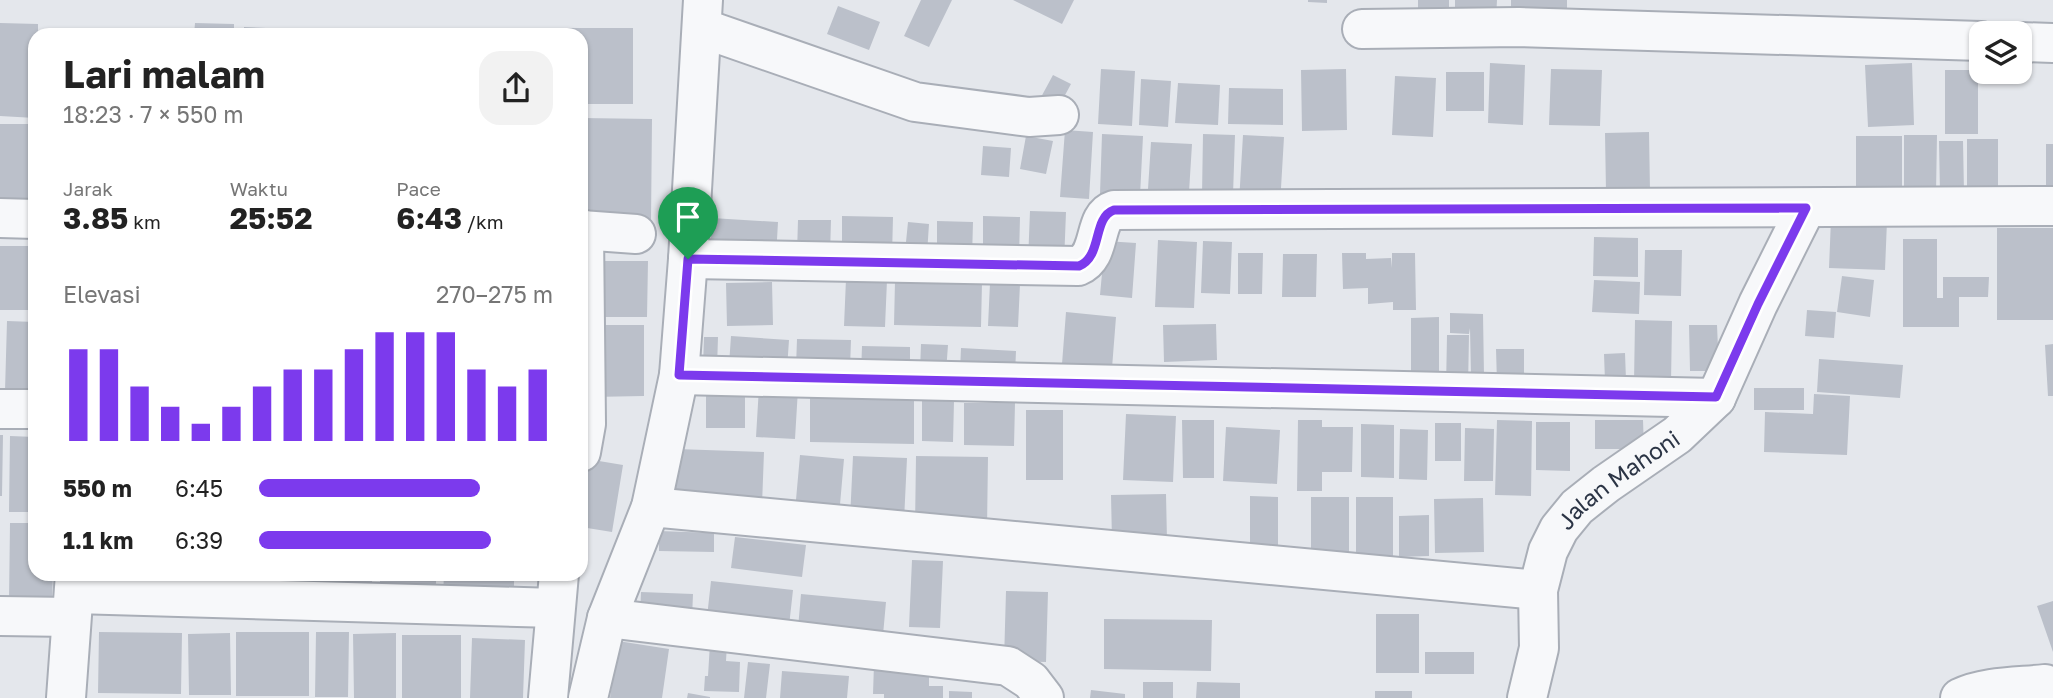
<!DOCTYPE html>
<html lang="id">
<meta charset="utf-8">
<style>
:root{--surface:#fff;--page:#f2f2f2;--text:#222;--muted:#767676;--accent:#7c3aed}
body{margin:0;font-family:"Golos Text",sans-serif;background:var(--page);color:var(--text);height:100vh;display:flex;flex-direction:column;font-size:26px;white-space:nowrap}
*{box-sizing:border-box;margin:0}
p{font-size:23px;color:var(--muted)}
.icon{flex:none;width:38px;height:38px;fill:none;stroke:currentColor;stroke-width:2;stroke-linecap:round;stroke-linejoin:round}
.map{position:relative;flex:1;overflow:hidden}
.drawer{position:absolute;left:28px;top:28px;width:560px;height:553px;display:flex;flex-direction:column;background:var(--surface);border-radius:21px;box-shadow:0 2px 5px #0004}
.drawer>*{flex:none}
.tools{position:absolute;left:1969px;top:21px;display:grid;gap:14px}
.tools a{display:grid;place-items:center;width:63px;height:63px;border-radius:14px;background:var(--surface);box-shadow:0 2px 5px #0004;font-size:35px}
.pin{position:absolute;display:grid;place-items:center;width:60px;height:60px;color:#fff;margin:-72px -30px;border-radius:50% 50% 50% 0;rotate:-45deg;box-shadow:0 0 7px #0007}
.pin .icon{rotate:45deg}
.round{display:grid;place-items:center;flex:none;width:74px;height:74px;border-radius:21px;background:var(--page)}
.overview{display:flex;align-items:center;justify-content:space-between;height:119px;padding:0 35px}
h1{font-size:38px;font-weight:700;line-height:52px}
.figures{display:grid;grid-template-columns:repeat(3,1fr);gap:10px;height:119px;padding:7px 35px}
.figures div{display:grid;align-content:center}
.figures b{font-size:30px;font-weight:700}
.figures small{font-size:19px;font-weight:400}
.figures p{font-size:19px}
.chart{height:196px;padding:14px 35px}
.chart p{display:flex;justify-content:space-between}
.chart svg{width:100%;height:126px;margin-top:7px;stroke:var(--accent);stroke-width:6}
ul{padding:0 35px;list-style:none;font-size:23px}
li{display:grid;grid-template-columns:112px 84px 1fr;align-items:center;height:52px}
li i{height:18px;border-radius:9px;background:var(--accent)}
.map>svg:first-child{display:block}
.building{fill:#bbc0ca}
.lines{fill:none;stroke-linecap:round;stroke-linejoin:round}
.minor-casing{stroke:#a9aeb7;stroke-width:42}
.minor{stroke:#f7f8fa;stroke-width:38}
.route-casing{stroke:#fff;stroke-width:14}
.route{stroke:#7c3aed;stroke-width:9}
.labels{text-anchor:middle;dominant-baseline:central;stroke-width:5;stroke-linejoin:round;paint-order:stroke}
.street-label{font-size:23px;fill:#2b3445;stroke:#f4f6f9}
</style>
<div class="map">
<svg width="2053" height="698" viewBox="0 0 2053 698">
<rect width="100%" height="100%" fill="#e4e7ec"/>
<!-- building -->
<path class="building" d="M 921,0 L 952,0 L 929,47 L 904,36 Z
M 1013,0 L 1074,0 L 1062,24 Z
M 1308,0 L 1327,0 L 1327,3 L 1308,2 Z
M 1418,0 L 1449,0 L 1449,13 L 1418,12 Z
M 1455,0 L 1497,0 L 1496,19 L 1455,17 Z
M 1511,0 L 1567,0 L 1567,14 L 1511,16 Z
M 838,6 L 880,22 L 869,50 L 827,34 Z
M 0,23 L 38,24 L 38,35 L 35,35 L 35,118 L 0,116 Z
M 195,23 L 234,24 L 234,35 L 194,35 Z
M 244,27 L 314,30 L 314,35 L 244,35 Z
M 563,28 L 633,28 L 633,104 L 581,104 L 581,35 L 563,35 Z
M 457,32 L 547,32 L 547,35 L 457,35 Z
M 1490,63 L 1525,65 L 1523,125 L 1488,123 Z
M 1912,63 L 1914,125 L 1868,127 L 1865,65 Z
M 1101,69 L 1135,71 L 1132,126 L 1098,124 Z
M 1346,69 L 1347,130 L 1302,131 L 1301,70 Z
M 1551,69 L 1602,70 L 1600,126 L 1549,125 Z
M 1945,70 L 1978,70 L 1978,134 L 1945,134 Z
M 1446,72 L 1484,72 L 1484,111 L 1446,111 Z
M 1053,75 L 1071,84 L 1058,108 L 1040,99 Z
M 1395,76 L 1436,78 L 1433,137 L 1392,135 Z
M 1141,79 L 1171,81 L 1168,127 L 1139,125 Z
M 1178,83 L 1220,85 L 1218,125 L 1175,123 Z
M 1229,88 L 1283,89 L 1283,125 L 1228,124 Z
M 582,118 L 652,119 L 651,223 L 581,222 Z
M 0,124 L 35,124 L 35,201 L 0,201 Z
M 1065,130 L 1093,132 L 1089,199 L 1060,197 Z
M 1649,132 L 1650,191 L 1606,192 L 1605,133 Z
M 1102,134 L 1143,136 L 1140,196 L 1100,194 Z
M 1203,134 L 1235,135 L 1233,195 L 1202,195 Z
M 1243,135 L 1284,137 L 1280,205 L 1239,202 Z
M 1904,135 L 1937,135 L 1936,193 L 1904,193 Z
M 1026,136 L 1053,141 L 1046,174 L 1020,169 Z
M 1856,136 L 1902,136 L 1902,192 L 1856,192 Z
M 1967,139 L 1998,139 L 1998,195 L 1967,195 Z
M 1939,141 L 1963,141 L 1964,193 L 1940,193 Z
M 1151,142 L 1192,144 L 1189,192 L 1148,189 Z
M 2046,144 L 2053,144 L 2053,188 L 2046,188 Z
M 983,146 L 1011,148 L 1009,177 L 981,175 Z
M 1030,211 L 1066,212 L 1064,263 L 1028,262 Z
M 842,216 L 893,217 L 892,256 L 842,255 Z
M 983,216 L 1020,217 L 1019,259 L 983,259 Z
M 712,218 L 778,222 L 776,257 L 710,253 Z
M 1831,219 L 1887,221 L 1885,270 L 1829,268 Z
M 798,220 L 831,220 L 830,254 L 797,253 Z
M 937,221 L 973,222 L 972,258 L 937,257 Z
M 908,222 L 929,224 L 927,254 L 905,252 Z
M 1997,228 L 2053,228 L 2053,320 L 1997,320 Z
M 1594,237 L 1638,238 L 1638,277 L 1593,276 Z
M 1903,239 L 1937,239 L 1937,298 L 1943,298 L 1943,277 L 1989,277 L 1988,297 L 1959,297 L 1959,327 L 1903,327 Z
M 1158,240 L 1197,242 L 1194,308 L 1155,307 Z
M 1105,241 L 1136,243 L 1132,298 L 1100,295 Z
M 1203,241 L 1232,242 L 1230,294 L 1201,293 Z
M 0,246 L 35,246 L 35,310 L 0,310 Z
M 1645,250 L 1682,250 L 1681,296 L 1644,295 Z
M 1238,253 L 1263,253 L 1262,294 L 1238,294 Z
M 1342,253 L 1366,253 L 1366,259 L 1391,258 L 1392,268 L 1392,253 L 1415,253 L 1416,310 L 1393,310 L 1393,302 L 1368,304 L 1368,288 L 1343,289 Z
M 1283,254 L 1317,254 L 1316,297 L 1282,297 Z
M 596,261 L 648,261 L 647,317 L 596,317 Z
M 1842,276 L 1874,280 L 1870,317 L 1837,312 Z
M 846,279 L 887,280 L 885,327 L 844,326 Z
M 1594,280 L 1640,282 L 1639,314 L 1592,312 Z
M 895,281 L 982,282 L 981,327 L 894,325 Z
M 772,282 L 773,325 L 727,326 L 726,283 Z
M 990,283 L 1020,284 L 1018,327 L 988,326 Z
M 1807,310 L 1836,312 L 1834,338 L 1805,336 Z
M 1066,312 L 1116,317 L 1112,368 L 1062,364 Z
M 1450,313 L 1483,314 L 1484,376 L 1471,376 L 1470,328 L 1469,334 L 1450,333 Z
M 1439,317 L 1439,378 L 1411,378 L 1411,318 Z
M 1635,320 L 1672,321 L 1671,383 L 1634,383 Z
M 7,321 L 35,322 L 35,392 L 5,391 Z
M 1216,324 L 1217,360 L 1164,362 L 1163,325 Z
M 590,325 L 644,325 L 644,396 L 591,397 Z
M 1689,325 L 1717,325 L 1719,371 L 1690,371 Z
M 1447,335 L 1469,335 L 1468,388 L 1446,388 Z
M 731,336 L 789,340 L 787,369 L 729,365 Z
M 704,337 L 718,337 L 717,368 L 703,367 Z
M 797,339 L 851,340 L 850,368 L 796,367 Z
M 921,344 L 948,345 L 946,372 L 920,371 Z
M 2053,344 L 2053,396 L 2048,396 L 2045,345 Z
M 862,346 L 910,347 L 910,374 L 861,374 Z
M 961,348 L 1016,351 L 1015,374 L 960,371 Z
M 1496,349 L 1524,349 L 1524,383 L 1497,383 Z
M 1625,353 L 1626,380 L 1605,381 L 1604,354 Z
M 1819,359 L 1903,365 L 1900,398 L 1817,392 Z
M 759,387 L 798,389 L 795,439 L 756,437 Z
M 1754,388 L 1804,388 L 1804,410 L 1754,410 Z
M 706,391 L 745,391 L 745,428 L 706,428 Z
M 1814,394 L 1850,396 L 1847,455 L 1764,452 L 1765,412 L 1813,414 Z
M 810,397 L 914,399 L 914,444 L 810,442 Z
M 922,400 L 954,401 L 953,442 L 922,441 Z
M 964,403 L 1015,403 L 1014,446 L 964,445 Z
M 1026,410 L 1063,410 L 1063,480 L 1026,480 Z
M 1126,414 L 1176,416 L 1173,482 L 1123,480 Z
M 1182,420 L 1214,420 L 1214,478 L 1183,478 Z
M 1298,420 L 1322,420 L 1322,427 L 1353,427 L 1352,472 L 1322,472 L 1322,491 L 1297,491 Z
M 1497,420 L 1532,421 L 1531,496 L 1495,495 Z
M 1595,420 L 1643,420 L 1644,449 L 1595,449 Z
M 1536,422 L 1570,422 L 1570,471 L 1536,470 Z
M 1435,423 L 1461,423 L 1461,461 L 1435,461 Z
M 1361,424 L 1394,425 L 1394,478 L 1361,477 Z
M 1226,427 L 1280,430 L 1277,484 L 1223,481 Z
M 1465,428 L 1494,429 L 1493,481 L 1464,481 Z
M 1400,429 L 1428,430 L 1427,480 L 1399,479 Z
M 0,435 L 3,435 L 2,496 L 0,496 Z
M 10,436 L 35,437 L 35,512 L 9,512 Z
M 676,449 L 764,452 L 762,505 L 674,501 Z
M 800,455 L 844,459 L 839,516 L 795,511 Z
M 853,456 L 907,458 L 904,521 L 850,519 Z
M 916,456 L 988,457 L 987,528 L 915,527 Z
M 587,459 L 623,465 L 612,532 L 581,527 L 581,493 Z
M 1166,494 L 1167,540 L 1112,541 L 1111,495 Z
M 1250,496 L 1278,497 L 1278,555 L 1250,555 Z
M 1311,497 L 1349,497 L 1349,560 L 1311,560 Z
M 1356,497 L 1393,497 L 1393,569 L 1356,569 Z
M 1483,498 L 1484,552 L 1435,553 L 1434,499 Z
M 1429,515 L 1429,556 L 1399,557 L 1399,516 Z
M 10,523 L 35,523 L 35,574 L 53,574 L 52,602 L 9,601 Z
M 659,531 L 714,533 L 714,552 L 659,551 Z
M 735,537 L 806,545 L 802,577 L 731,568 Z
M 912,560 L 943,561 L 940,628 L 909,627 Z
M 133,574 L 167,574 L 167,590 L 133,589 Z
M 176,574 L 206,574 L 206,589 L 176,589 Z
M 213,574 L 260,574 L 260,589 L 213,589 Z
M 265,574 L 316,574 L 316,589 L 265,589 Z
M 320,574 L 372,574 L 372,590 L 320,589 Z
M 380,574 L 436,574 L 436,591 L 380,591 Z
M 444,574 L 514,574 L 514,596 L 443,595 Z
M 711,581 L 793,590 L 789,626 L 707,617 Z
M 1006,591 L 1048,592 L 1046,662 L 1004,661 Z
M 641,592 L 693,594 L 692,618 L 640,615 Z
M 801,594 L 886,602 L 883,635 L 798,628 Z
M 2053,601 L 2053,652 L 2037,606 Z
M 1376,614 L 1419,614 L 1419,673 L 1376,673 Z
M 1104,619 L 1212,620 L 1211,671 L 1104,669 Z
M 99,632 L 182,633 L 181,694 L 98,693 Z
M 236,632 L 309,632 L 309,696 L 236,696 Z
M 316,632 L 349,632 L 348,697 L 315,697 Z
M 230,633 L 231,695 L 189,695 L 188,634 Z
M 396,633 L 396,698 L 354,698 L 353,634 Z
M 402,635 L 461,635 L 461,698 L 402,698 Z
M 472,638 L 525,640 L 523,698 L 470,698 Z
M 618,641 L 669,649 L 662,698 L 610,698 Z
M 710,643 L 727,644 L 726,661 L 740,662 L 739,692 L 704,691 L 705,676 L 708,676 Z
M 1425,652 L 1474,652 L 1474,674 L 1425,674 Z
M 748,662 L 770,664 L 766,698 L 744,698 Z
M 874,664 L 929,665 L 929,686 L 943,686 L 943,698 L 884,698 L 884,694 L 873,694 Z
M 782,671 L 849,676 L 847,698 L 780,698 Z
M 1143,682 L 1173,682 L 1173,698 L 1143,698 Z
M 1197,682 L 1240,683 L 1240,698 L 1196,698 Z
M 1091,690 L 1125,694 L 1125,698 L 1090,698 Z
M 949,691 L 972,692 L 972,698 L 949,698 Z
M 1375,691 L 1412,691 L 1412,698 L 1375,698 Z
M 688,693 L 710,697 L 710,698 L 687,698 Z"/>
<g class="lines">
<!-- minor casing -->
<g class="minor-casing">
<g id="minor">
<path d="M 702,28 L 915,102 L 1029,117 L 1059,115"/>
<path d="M 1362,29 L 1519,27 L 1981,41"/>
<path d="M 2020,42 L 2053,43"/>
<path d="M 0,218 L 35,219"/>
<path d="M 581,230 L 636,234"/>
<path d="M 688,259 L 1078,266 C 1103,256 1092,217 1114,210 L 2053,206"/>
<path d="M 679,375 L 1716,398"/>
<path d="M 0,409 L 35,409"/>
<path d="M 581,452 L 586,424 L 584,230"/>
<path d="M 651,507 L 1538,590"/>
<path d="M 75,594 L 555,608"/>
<path d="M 0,616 L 71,617"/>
<path d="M 607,618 L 1008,666 L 1031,681 L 1044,698"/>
<path d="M 66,698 L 75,574"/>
<path d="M 548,698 L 559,574"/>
<path d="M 588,698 L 607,618 L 651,507 L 679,375 L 688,259 L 703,0"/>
<path id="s1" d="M 1527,698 L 1539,648 L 1538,590 L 1548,551 L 1559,529 L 1577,507 L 1606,484 L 1677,435 L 1716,398 L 1758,304 L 1806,208"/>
<path d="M 1960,698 C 1985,686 2018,687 2045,684"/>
</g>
</g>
<!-- minor -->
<use href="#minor" class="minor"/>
</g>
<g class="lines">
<!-- route casing -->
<g class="route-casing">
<path id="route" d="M 1806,208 L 1758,304 L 1716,397 L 679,375 L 688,259 L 1079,266 C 1103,256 1092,218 1114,210 Z"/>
</g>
<!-- route -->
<use href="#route" class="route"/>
</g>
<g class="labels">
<!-- street labels -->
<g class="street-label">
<text stroke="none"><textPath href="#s1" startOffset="252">Jalan Mahoni</textPath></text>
</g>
</g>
</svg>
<div class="tools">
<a><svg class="icon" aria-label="layers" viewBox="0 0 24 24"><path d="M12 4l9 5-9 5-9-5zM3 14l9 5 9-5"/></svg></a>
</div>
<div class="pin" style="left:688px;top:259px;background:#1e9e55"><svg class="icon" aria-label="arrive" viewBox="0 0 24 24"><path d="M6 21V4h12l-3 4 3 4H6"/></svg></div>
<section class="drawer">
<div class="overview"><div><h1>Lari malam</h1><p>18:23 · 7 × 550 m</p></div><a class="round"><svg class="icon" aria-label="share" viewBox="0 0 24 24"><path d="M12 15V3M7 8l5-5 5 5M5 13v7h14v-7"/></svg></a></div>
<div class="figures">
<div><p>Jarak</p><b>3.85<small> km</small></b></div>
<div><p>Waktu</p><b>25:52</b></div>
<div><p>Pace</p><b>6:43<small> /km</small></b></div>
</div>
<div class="chart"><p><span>Elevasi</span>270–275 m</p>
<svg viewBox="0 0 160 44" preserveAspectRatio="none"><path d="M5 44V12M15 44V12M25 44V25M35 44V32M45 44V38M55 44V32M65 44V25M75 44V19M85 44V19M95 44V12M105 44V6M115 44V6M125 44V6M135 44V19M145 44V25M155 44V19"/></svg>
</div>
<ul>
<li><b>550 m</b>6:45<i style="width:75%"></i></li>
<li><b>1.1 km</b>6:39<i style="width:79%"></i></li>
</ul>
</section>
</div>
